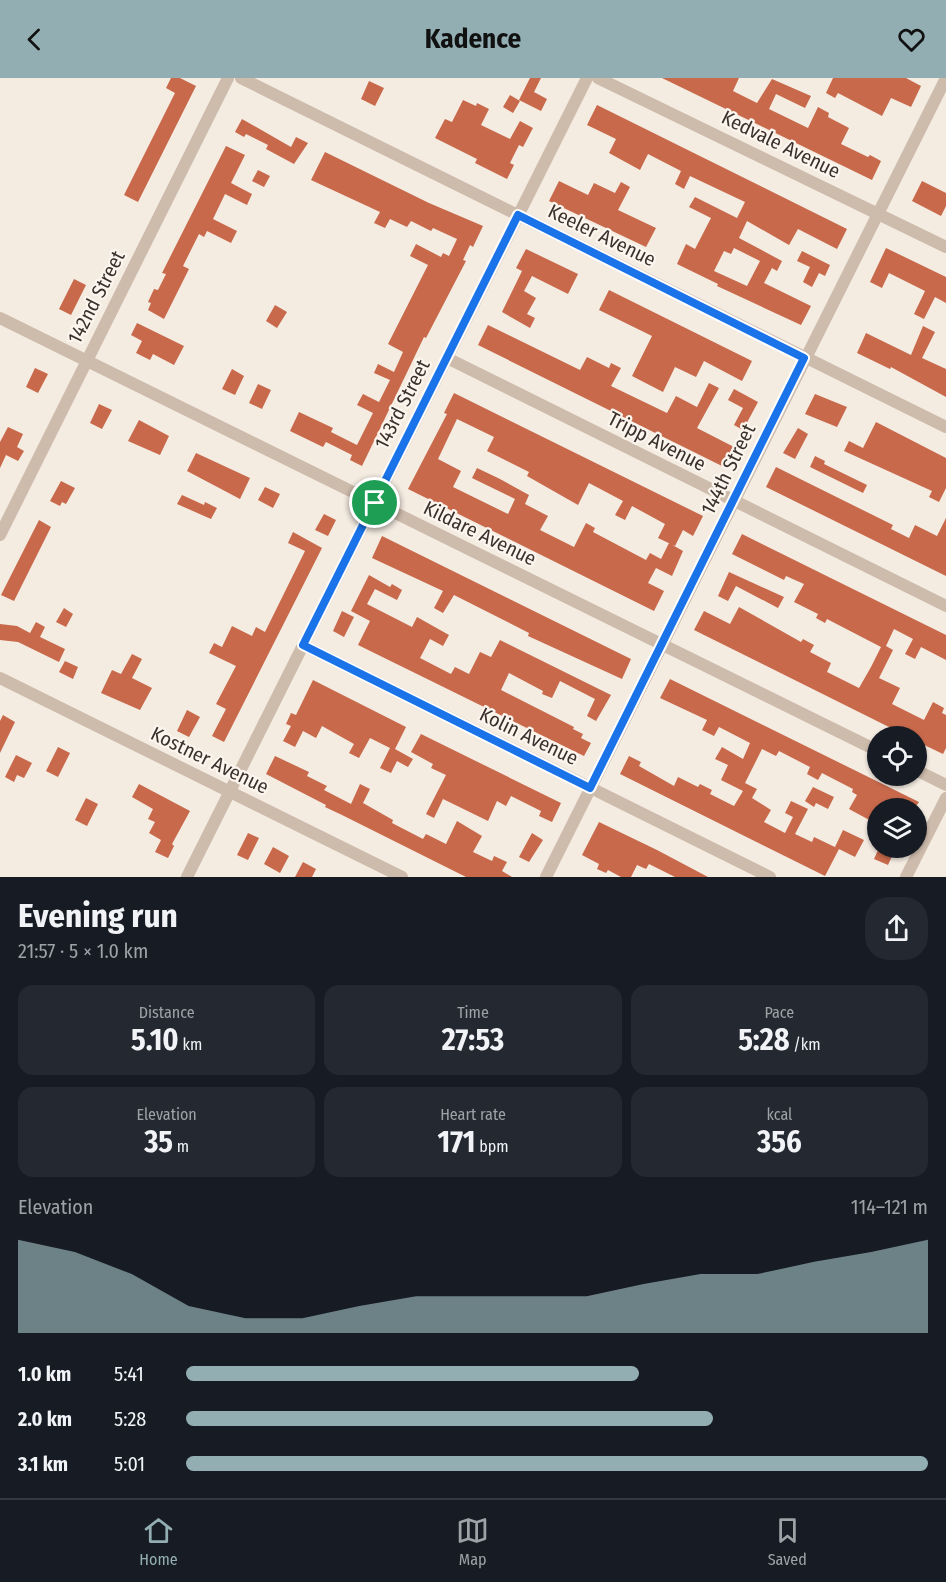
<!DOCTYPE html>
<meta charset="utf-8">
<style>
:root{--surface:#171b24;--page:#242831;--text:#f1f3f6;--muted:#9ea1a6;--line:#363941;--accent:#92aeb2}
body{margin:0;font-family:"Fira Sans Condensed",sans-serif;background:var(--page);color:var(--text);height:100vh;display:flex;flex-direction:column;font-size:22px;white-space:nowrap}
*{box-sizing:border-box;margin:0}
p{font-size:20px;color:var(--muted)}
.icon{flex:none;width:33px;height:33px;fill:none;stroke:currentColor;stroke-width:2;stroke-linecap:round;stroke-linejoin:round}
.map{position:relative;height:799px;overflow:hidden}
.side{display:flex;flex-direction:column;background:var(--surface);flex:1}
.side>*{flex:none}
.fabs{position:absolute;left:867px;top:648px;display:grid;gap:12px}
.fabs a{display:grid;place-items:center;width:60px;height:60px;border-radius:50%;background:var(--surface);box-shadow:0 2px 4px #0004;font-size:30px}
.pin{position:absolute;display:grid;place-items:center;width:51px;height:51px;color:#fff;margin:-26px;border:3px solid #fff;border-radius:50%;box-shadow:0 2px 6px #0007}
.round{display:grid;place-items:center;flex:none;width:63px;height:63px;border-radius:24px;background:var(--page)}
.headline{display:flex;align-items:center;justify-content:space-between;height:102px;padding:0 18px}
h1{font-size:33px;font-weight:700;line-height:45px}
.figures{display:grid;grid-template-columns:repeat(3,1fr);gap:9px;height:102px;padding:6px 18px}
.figures div{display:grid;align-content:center;border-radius:15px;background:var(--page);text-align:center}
.figures b{font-size:30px;font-weight:700}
.figures small{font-size:16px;font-weight:400}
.figures p{font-size:16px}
.chart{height:168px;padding:12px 18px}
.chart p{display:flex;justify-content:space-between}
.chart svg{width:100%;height:108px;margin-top:6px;fill:var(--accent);opacity:.7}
ul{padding:0 18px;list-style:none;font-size:20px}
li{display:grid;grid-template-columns:96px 72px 1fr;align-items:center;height:45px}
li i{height:15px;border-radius:8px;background:var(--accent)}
header{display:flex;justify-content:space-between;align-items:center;height:78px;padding:0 18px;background:var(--accent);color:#111;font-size:27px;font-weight:700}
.dock{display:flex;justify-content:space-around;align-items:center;height:84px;border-top:2px solid var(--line);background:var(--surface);font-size:16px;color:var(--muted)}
.dock a{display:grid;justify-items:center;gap:3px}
.dock .selected{color:var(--accent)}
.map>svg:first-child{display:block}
.building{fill:#c8694b;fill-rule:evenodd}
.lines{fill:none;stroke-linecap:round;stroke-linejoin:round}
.street{stroke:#cdbbac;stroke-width:12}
.route-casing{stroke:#fff;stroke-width:12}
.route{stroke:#1a73e8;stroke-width:8}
.labels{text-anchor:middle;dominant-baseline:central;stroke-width:4.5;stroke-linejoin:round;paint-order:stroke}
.street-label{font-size:20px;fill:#3b302b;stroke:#fbf5ee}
</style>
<header><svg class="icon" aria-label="back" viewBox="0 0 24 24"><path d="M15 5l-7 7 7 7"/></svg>Kadence<svg class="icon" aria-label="heart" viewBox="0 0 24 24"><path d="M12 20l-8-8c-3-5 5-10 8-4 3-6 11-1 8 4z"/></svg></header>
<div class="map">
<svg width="946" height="799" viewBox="0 0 946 799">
<rect width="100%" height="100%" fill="#f4ebe1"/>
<!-- building -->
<path class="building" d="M 171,0 L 180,0 L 196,8 L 138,124 L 124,117 L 175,15 L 166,10 Z
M 530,0 L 541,0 L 534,14 L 547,21 L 541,33 L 519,22 Z
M 662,0 L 739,0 L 733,13 L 757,25 L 772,1 L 811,18 L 805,30 L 776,16 L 769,31 L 808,50 L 818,29 L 829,35 L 828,39 L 849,50 L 841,66 L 868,79 L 870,77 L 881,83 L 872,102 Z
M 833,0 L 906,0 L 921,8 L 911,29 L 891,20 L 882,38 L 838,15 L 835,20 L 826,15 Z
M 369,3 L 384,10 L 375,28 L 361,21 Z
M 510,17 L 520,23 L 513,35 L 503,29 Z
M 463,22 L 476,28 L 477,25 L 489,31 L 481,47 L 510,61 L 520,43 L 533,50 L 523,69 L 519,67 L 510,85 L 514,87 L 507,101 L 475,85 L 477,81 L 435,60 L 445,41 L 452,44 Z
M 597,27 L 847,151 L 837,171 L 798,151 L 789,167 L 747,143 L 739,160 L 782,183 L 777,193 L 772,190 L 764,205 L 811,228 L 801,247 L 717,208 L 718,206 L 677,186 L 686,166 L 695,171 L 711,140 L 689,129 L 695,119 L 737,140 L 745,124 L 690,98 L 684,111 L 675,106 L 681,93 L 648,76 L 640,92 L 609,75 L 616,61 L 587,47 ZM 734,170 L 760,183 L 747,208 L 714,193 L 724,173 L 731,176 Z
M 242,41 L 291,69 L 296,59 L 308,65 L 294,86 L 266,71 L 268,67 L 246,56 L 244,59 L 235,54 Z
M 226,68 L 245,77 L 231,105 L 252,116 L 247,127 L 225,116 L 213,141 L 237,153 L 231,165 L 207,153 L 204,159 L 199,156 L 183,188 L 189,191 L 164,241 L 148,232 L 151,225 L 148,224 L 154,211 L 158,212 L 166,196 L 162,195 Z
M 325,74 L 429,125 L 483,148 L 473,169 L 470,167 L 463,182 L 466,183 L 426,260 L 424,259 L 362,388 L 350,382 L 352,377 L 326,364 L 323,369 L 290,353 L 299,334 L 333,350 L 331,354 L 357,367 L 373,335 L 357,327 L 363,316 L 379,324 L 390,302 L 374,295 L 378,286 L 394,294 L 403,274 L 388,266 L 428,187 L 410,178 L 416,166 L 441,179 L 443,175 L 449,178 L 457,161 L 433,150 L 431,153 L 411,143 L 407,149 L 390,141 L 385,150 L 374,145 L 380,134 L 311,102 Z
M 258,92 L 270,98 L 264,109 L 252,103 Z
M 559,103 L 588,117 L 594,105 L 615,115 L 621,104 L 630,109 L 618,132 L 656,150 L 646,169 L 549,123 Z
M 922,103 L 946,115 L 946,128 L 941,138 L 912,123 Z
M 886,170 L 946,199 L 946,225 L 935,219 L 924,241 L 914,236 L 925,213 L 889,195 L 882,210 L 870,204 Z
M 526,171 L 578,196 L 568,216 L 532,198 L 524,213 L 536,220 L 527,236 L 535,240 L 530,250 L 502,234 L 522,193 L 516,190 Z
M 802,173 L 830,187 L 825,198 L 819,195 L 812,209 L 803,204 L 810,189 L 797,183 Z
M 74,201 L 86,207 L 71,237 L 59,231 Z
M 609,212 L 752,283 L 742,303 L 704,283 L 696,299 L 675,289 L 663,314 L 632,298 L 652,258 L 599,232 Z
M 275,227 L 287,234 L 277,250 L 266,243 Z
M 137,245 L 184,268 L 174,287 L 153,276 L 150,282 L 136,275 L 142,263 L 131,257 Z
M 488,247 L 580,292 L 587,279 L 609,290 L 611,285 L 621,290 L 611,308 L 667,335 L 676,318 L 697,329 L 709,305 L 719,310 L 697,350 L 734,369 L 724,389 L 478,267 Z
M 923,248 L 935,254 L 922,280 L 946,291 L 946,319 L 891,289 L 890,291 L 857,275 L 866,255 L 911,277 Z
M 35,290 L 48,296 L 38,315 L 26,309 Z
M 232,291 L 244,298 L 235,317 L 222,311 Z
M 258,306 L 271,312 L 262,331 L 249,325 Z
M 734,311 L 758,324 L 743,352 L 734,347 L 743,330 L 728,322 Z
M 454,315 L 703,438 L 693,458 L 683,452 L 675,468 L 658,460 L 665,446 L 632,428 L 625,442 L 615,437 L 623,423 L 589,405 L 578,427 L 527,398 L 529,394 L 487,373 L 494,359 L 457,341 L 438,381 L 461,393 L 453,409 L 508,436 L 515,421 L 472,400 L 477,390 L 500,401 L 529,417 L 525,426 L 548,438 L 540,452 L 574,469 L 586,445 L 595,450 L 593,454 L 646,482 L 650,475 L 661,481 L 669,465 L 683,473 L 672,498 L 656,490 L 648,505 L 664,513 L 654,533 L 408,411 L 447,336 L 444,335 Z
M 815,316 L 847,329 L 837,349 L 805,336 Z
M 99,326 L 112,332 L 102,351 L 90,345 Z
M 139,342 L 169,358 L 160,377 L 128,363 Z
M 876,344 L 946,380 L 946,410 L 939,424 L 929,419 L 932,413 L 844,373 L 849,363 L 863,370 Z
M 8,349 L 23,356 L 17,369 L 24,373 L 18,383 L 6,377 L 0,390 L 0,364 Z
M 798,350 L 808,356 L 795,381 L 783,375 Z
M 196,375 L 250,400 L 240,421 L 187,393 Z
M 815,378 L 825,383 L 824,386 L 867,407 L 863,415 L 810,389 Z
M 776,389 L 893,447 L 891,451 L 909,460 L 915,447 L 937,458 L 946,440 L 946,498 L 766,409 Z
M 61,403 L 75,410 L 66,426 L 62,424 L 60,428 L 50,423 Z
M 265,409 L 280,416 L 273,430 L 258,422 Z
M 182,417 L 204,427 L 205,424 L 217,430 L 211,441 L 177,426 Z
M 324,436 L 336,442 L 328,458 L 315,452 Z
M 39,442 L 51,449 L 14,523 L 1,517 Z
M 293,454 L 322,470 L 224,664 L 212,658 L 226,631 L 216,626 L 236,588 L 209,575 L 214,565 L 222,569 L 232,548 L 252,558 L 256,549 L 265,554 L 305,473 L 288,465 Z
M 742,456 L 946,557 L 946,582 L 921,569 L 915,581 L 905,576 L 913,561 L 894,551 L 886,568 L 893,572 L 879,600 L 900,610 L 892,626 L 924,642 L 933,624 L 944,630 L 942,635 L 946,637 L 946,670 L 943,676 L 916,663 L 916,658 L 907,658 L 694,552 L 704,533 L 730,546 L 739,529 L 801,564 L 803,561 L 814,567 L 810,574 L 831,585 L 827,594 L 859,610 L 871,589 L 881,569 L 827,541 L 825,545 L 816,540 L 818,536 L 794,524 L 804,506 L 786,498 L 784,502 L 732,476 Z
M 382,458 L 631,581 L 622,601 L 528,558 L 529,555 L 454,517 L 443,535 L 434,530 L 443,513 L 372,480 Z
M 729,494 L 784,519 L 778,530 L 736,508 L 728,523 L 718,518 Z
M 369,497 L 390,509 L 392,506 L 402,512 L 397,522 L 375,511 L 367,526 L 412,549 L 417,539 L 449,557 L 443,568 L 430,561 L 420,580 L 451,596 L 455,589 L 469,596 L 480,574 L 491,579 L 500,562 L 611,617 L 596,643 L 587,638 L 595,621 L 560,603 L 552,620 L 542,616 L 543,613 L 509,595 L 501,612 L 574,649 L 573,651 L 583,656 L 581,660 L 591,665 L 584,678 L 358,567 L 370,543 L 351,533 Z
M 64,530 L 73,536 L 66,549 L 56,544 Z
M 342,533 L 354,539 L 344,559 L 333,553 Z
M 36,544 L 45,549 L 40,559 L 65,571 L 59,584 L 18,564 L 0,562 L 0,546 L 17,548 L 30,555 Z
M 132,576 L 142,581 L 132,600 L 152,610 L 140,632 L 101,615 L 112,592 L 121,596 Z
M 65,583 L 78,589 L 73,601 L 59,594 Z
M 670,601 L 919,724 L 915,730 L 878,730 L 878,761 L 868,756 L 873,744 L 849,731 L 857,717 L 852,714 L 853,711 L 822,695 L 818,702 L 807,696 L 810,689 L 779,673 L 776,678 L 762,671 L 745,705 L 757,711 L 752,720 L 771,732 L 764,744 L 785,755 L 793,739 L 785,735 L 791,723 L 808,731 L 795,756 L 812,764 L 814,759 L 839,771 L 825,798 L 620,696 L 629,678 L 641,684 L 639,688 L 674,708 L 678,699 L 698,709 L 700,706 L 712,712 L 710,716 L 734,728 L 743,713 L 721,702 L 728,687 L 715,681 L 722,669 L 743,681 L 750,665 L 719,649 L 714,658 L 702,652 L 707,642 L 660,620 Z
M 313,602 L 406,649 L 395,671 L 413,681 L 408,689 L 397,683 L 391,695 L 380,690 L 390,670 L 370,660 L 359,680 L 349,675 L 354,666 L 322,648 L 316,660 L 303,653 L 295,669 L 283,663 L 291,648 L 286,646 L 291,635 L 296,637 Z
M 187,632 L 200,639 L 189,659 L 177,653 Z
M 3,637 L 15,644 L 0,675 L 0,643 Z
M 421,656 L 561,725 L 552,744 L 539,738 L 541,733 L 511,718 L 506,728 L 497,723 L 488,743 L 443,721 L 434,740 L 426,736 L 446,697 L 431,690 L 433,686 L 411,674 Z
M 58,669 L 70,675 L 58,699 L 46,693 Z
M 16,677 L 32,685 L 24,700 L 17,697 L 14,704 L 5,699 Z
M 275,678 L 309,694 L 307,698 L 327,708 L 324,712 L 351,726 L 360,706 L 370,711 L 363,725 L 393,742 L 392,745 L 423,761 L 426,756 L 446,766 L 457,743 L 482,758 L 473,774 L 492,783 L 494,778 L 507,784 L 502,793 L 512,799 L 466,799 L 342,737 L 325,729 L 326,727 L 266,696 Z
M 139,706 L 190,733 L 172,766 L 174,768 L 168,780 L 155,774 L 161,762 L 149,755 L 155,744 L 148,741 L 153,731 L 132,719 Z
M 813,709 L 834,719 L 828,731 L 816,725 L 814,729 L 805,723 Z
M 86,720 L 98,726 L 87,748 L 75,742 Z
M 599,744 L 657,772 L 708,799 L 675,799 L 649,786 L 646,791 L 637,787 L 631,799 L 621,799 L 608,792 L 606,795 L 597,791 L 599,786 L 582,777 Z
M 843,752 L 864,762 L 855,779 L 835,769 Z
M 248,755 L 259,760 L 248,782 L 237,777 Z
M 532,755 L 543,762 L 529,784 L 519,779 Z
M 273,769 L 289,778 L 280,795 L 264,786 Z
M 879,770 L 893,776 L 888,787 L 874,781 Z
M 303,784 L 316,791 L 312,799 L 295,799 Z"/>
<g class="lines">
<!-- street -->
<path class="street" d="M 241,0 L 946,349
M 598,0 L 946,169
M 0,240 L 878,673
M 447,280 L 946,528
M 0,457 L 228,0
M 303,567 L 770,799
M 0,600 L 402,799
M 916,692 L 946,707
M 187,799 L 587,0
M 546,799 L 946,0
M 906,799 L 946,720"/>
</g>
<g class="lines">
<!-- route casing -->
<g class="route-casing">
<path id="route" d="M 518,137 L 804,280 L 590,710 L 303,567 Z"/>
</g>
<!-- route -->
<use href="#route" class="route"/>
</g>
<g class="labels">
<!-- street labels -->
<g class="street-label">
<text transform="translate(781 66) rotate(26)">Kedvale Avenue</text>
<text transform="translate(602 157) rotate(26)">Keeler Avenue</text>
<text transform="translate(96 219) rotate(-63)">142nd Street</text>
<text transform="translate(402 326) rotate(-63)">143rd Street</text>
<text transform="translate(657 363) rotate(27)">Tripp Avenue</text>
<text transform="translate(728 391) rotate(-64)">144th Street</text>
<text transform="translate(480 455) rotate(26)">Kildare Avenue</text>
<text transform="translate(529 658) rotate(26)">Kolin Avenue</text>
<text transform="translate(210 682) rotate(26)">Kostner Avenue</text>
</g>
</g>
</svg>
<div class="fabs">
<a><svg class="icon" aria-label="locate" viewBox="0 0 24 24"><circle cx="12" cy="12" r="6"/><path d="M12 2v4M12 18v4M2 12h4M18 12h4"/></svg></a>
<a><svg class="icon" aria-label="layers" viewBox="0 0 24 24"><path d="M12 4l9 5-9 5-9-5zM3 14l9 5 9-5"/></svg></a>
</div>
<div class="pin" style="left:375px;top:425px;background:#1e9e55"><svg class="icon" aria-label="arrive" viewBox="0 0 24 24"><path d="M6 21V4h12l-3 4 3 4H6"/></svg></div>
</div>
<section class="side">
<div class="headline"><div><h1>Evening run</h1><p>21:57 · 5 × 1.0 km</p></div><a class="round"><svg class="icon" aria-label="share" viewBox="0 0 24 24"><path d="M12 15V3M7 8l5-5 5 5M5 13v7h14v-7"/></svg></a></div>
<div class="figures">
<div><p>Distance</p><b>5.10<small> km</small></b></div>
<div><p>Time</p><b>27:53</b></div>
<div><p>Pace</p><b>5:28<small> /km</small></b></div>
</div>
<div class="figures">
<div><p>Elevation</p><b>35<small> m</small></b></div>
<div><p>Heart rate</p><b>171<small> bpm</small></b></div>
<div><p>kcal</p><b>356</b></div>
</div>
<div class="chart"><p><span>Elevation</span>114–121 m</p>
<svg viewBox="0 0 160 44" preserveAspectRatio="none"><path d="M0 44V6L10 11L20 20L30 33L40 38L50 38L60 33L70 29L80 29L90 29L100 29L110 24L120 20L130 20L140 15L150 11L160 6V44z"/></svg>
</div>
<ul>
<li><b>1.0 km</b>5:41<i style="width:61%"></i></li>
<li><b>2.0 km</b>5:28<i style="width:71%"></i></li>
<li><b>3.1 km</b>5:01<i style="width:100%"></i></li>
</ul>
</section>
<nav class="dock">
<a class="selected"><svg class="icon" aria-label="home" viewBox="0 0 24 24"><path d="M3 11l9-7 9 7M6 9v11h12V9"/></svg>Home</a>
<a><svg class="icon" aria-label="map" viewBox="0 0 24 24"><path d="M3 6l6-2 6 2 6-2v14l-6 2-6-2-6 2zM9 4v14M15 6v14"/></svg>Map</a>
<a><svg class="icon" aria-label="saved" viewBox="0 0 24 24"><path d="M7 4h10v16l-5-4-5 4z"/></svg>Saved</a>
</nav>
